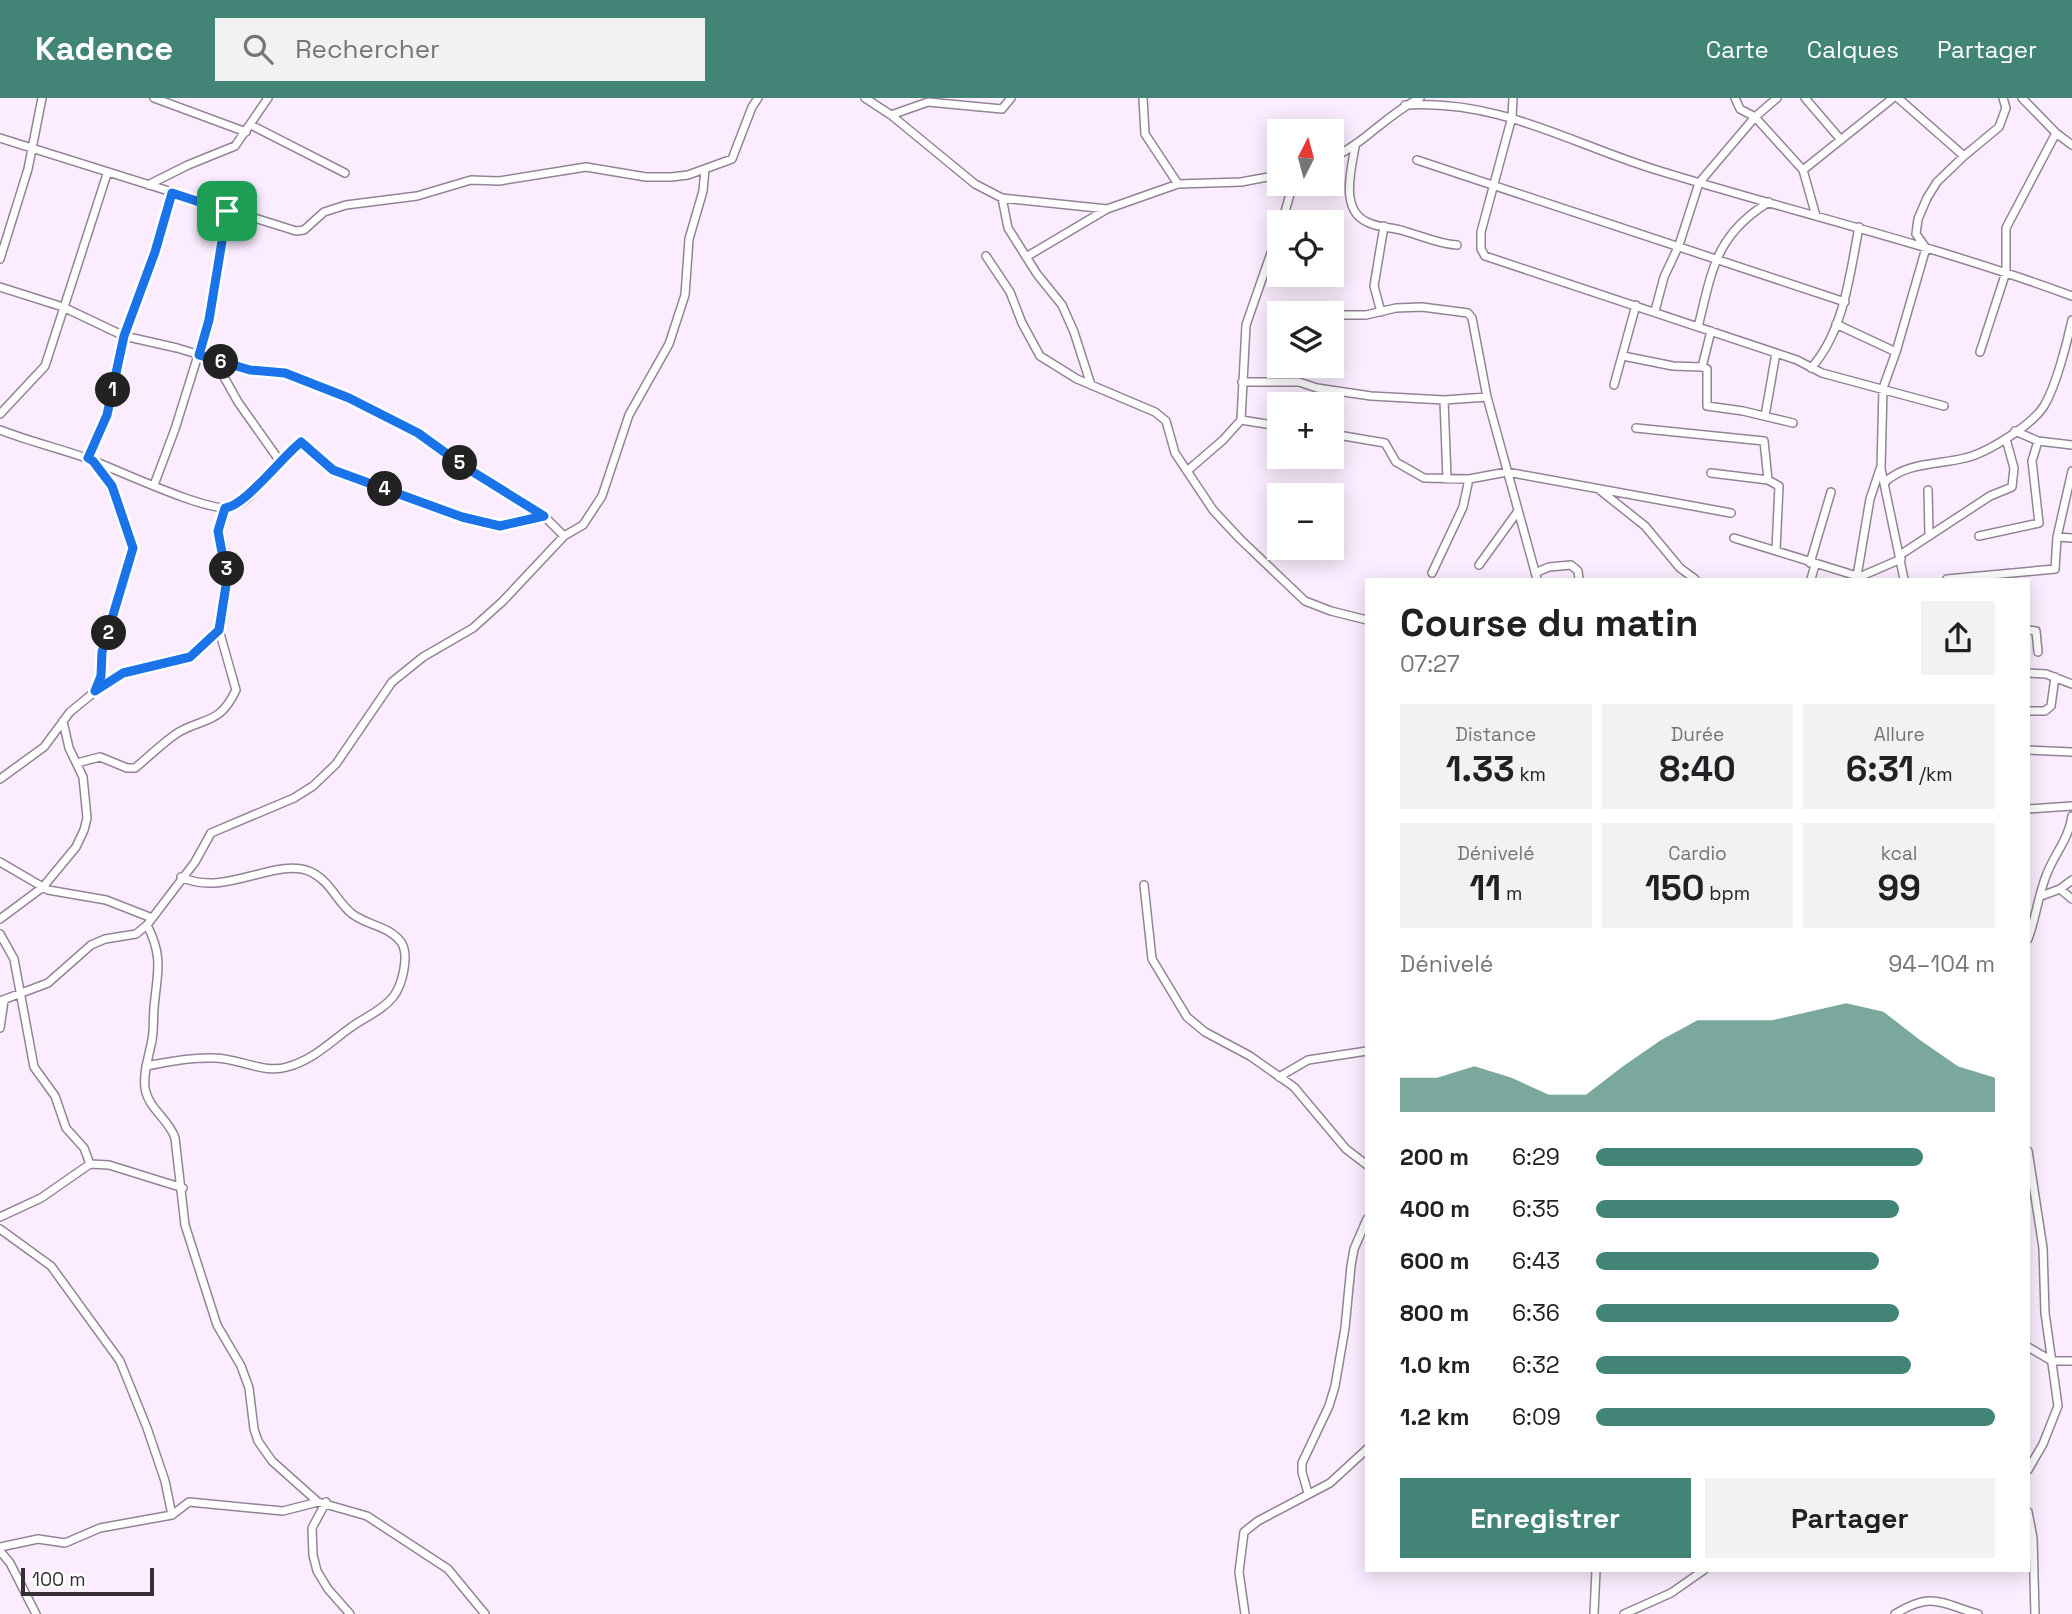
<!DOCTYPE html>
<html lang="fr">
<meta charset="utf-8">
<style>
:root{--surface:#fff;--page:#f2f2f2;--text:#202124;--muted:#757577;--accent:#428475}
body{margin:0;font-family:"Space Grotesk",sans-serif;background:var(--page);color:var(--text);height:100vh;display:flex;flex-direction:column;font-size:26px;white-space:nowrap}
*{box-sizing:border-box;margin:0}
p{font-size:23px;color:var(--muted)}
.icon{flex:none;width:38px;height:38px;fill:none;stroke:currentColor;stroke-width:2;stroke-linecap:round;stroke-linejoin:round}
.map{position:relative;flex:1;overflow:hidden}
.side{position:absolute;left:1365px;top:480px;width:665px;height:994px;display:flex;flex-direction:column;background:var(--surface);border-radius:0px;box-shadow:0 4px 18px #0003}
.side>*{flex:none}
.needle{width:46px;rotate:6deg}
.buttons{position:absolute;left:1267px;top:21px;display:grid;gap:14px}
.buttons a{display:grid;place-items:center;width:77px;height:77px;border-radius:0px;background:var(--surface);box-shadow:0 4px 18px #0003;font-size:35px}
.scale{position:absolute;left:21px;bottom:18px;width:133px;box-sizing:border-box;padding-left:7px;border:4px solid #352e36;border-top:0;font-size:19px;line-height:24px;white-space:nowrap;color:#352e36;-webkit-text-stroke:5px #fff;paint-order:stroke}
.pin{position:absolute;display:grid;place-items:center;width:60px;height:60px;color:#fff;margin:-30px;border-radius:14px;box-shadow:0 4px 10px #0006}
.km{position:absolute;width:35px;height:35px;margin:-18px;border-radius:50%;background:#222;color:#fff;font-size:19px;line-height:35px;text-align:center}
.round{display:grid;place-items:center;flex:none;width:74px;height:74px;border-radius:0px;background:var(--page)}
.headline{display:flex;align-items:center;justify-content:space-between;height:119px;padding:0 35px}
h1{font-size:38px;font-weight:700;line-height:52px}
.figures{display:grid;grid-template-columns:repeat(3,1fr);gap:10px;height:119px;padding:7px 35px}
.figures div{display:grid;align-content:center;border-radius:0px;background:var(--page);text-align:center}
.figures b{font-size:35px;font-weight:700}
.figures small{font-size:19px;font-weight:400}
.figures p{font-size:19px}
.chart{height:196px;padding:14px 35px}
.chart p{display:flex;justify-content:space-between}
.chart svg{width:100%;height:126px;margin-top:7px;fill:var(--accent);opacity:.7}
.action{display:flex;gap:14px;margin-top:auto;padding:14px 35px}
.action a{flex:1;height:80px;border-radius:0px;background:var(--accent);color:#fff;font-size:28px;font-weight:700;line-height:80px;text-align:center}
.action a+a{background:var(--page);color:var(--text)}
ul{padding:0 35px;list-style:none;font-size:23px}
li{display:grid;grid-template-columns:112px 84px 1fr;align-items:center;height:52px}
li i{height:18px;border-radius:9px;background:var(--accent)}
header{display:flex;align-items:center;gap:42px;box-sizing:border-box;height:98px;padding:0 35px;background:var(--accent);color:#fff}
header strong{font-size:33px}
nav{display:flex;gap:38px;margin-inline-start:auto;font-size:24px}
.search{width:490px;height:63px;background:var(--page);display:flex;align-items:center;gap:18px;box-sizing:border-box;padding:0 24px;border-radius:0px;color:var(--muted);font-size:26px}
.map>svg:first-child{display:block}
.lines{fill:none;stroke-linecap:round;stroke-linejoin:round}
.street-casing{stroke:#948397;stroke-width:10}
.street{stroke:#fff;stroke-width:7}
.route-casing{stroke:#fff;stroke-width:14}
.route{stroke:#1a73e8;stroke-width:9}
</style>
<header>
<strong>Kadence</strong>
<div class="search"><svg class="icon" aria-label="search" viewBox="0 0 24 24"><circle cx="10" cy="10" r="6"/><path d="M15 15l6 6"/></svg>Rechercher</div>
<nav><a>Carte</a><a>Calques</a><a>Partager</a></nav>
</header>
<div class="map">
<svg width="2072" height="1516" viewBox="0 0 2072 1516">
<rect width="100%" height="100%" fill="#fbedff"/>
<g class="lines">
<!-- street casing -->
<g class="street-casing">
<path id="street" d="M 154,0 L 246,34
M 865,0 L 891,17 L 975,86 L 1002,100 L 1107,111 L 1178,86 L 1241,84 L 1279,77
M 1143,0 L 1145,36 L 1178,86
M 1513,0 L 1512,19 L 1481,134 L 1481,151 L 1485,158 L 1797,262 L 1822,275 L 1944,308
M 1735,0 L 1740,11 L 1755,19 L 1803,72 L 1816,118
M 1805,0 L 1841,42
M 1898,0 L 1964,58
M 2022,0 L 2056,35 L 2072,47
M 1405,7 C 1501,1 1573,47 1660,73 C 1797,115 1937,148 2072,198
M 891,17 L 928,4 L 1002,11 L 1011,0
M 251,27 L 345,75
M 0,40 L 296,133 L 304,132 L 324,114 L 346,107 L 417,98 L 471,82 L 499,83 L 586,69 L 646,79 L 671,79 L 688,77 L 732,61 L 752,9 L 758,0
M 1355,49 C 1351,72 1340,112 1367,124 C 1378,130 1393,129 1404,133 C 1422,138 1438,146 1457,147
M 1332,60 C 1365,45 1387,16 1420,0
M 1417,62 L 1845,204
M 1803,72 L 1893,0
M 148,87 L 188,67 L 235,48 L 268,0
M 1002,100 L 1008,130 L 1037,176 L 1062,207 L 1074,234 L 1091,287
M 1282,124 L 1293,86
M 986,158 L 1010,194 L 1022,225 L 1040,258 L 1077,281 L 1155,314 L 1166,323 L 1175,355 L 1213,412 L 1240,441 L 1305,503 L 1331,513 L 1367,522
M 1026,159 L 1107,111
M 0,161 L 28,71 L 42,0
M 0,189 L 63,209 L 124,238 L 177,250 L 250,272 L 285,275 L 350,301 L 430,342 L 465,369 L 544,418 L 564,438
M 1655,213 L 1664,179 L 1679,147 L 1699,85 L 1755,19 L 1777,0
M 1381,214 L 1374,188 L 1384,128
M 1343,217 L 1366,217 L 1396,210 L 1422,209 L 1468,215 L 1472,220 L 1487,299 L 1537,481
M 1836,226 L 1896,254
M 1698,229 C 1712,173 1715,137 1769,104
M 1980,254 L 2006,174 L 2006,130 L 2056,35
M 1623,258 L 1673,268 L 1702,269 L 1711,233
M 215,263 L 238,304 L 279,362
M 1702,269 L 1707,271 L 1707,308 L 1743,313 L 1793,325
M 1811,270 C 1844,234 1850,175 1859,129
M 1242,284 L 1299,284 L 1317,290 L 1371,298 L 1444,302 L 1487,299
M 1614,287 L 1636,207
M 1444,302 L 1447,381
M 0,316 L 45,268 L 107,76
M 1765,318 L 1776,255
M 1241,322 L 1279,328
M 1636,330 L 1764,343 L 1768,382
M 0,332 C 28,343 58,350 86,360 C 112,369 211,417 232,409 C 262,398 274,358 302,344 L 333,372 L 462,419 L 500,428 L 544,418
M 2015,333 L 2038,343 L 2072,347
M 1332,336 L 1385,345 L 1396,364 L 1424,380 L 1469,381 L 1507,374 L 1731,415
M 88,361 L 107,317 L 124,238 L 155,154 L 172,95
M 94,363 L 116,398 L 133,450 L 102,554 L 101,578 L 96,591
M 1187,373 L 1223,342 L 1241,322 L 1246,227 L 1279,132
M 1711,375 L 1768,382 L 1779,388 L 1776,452
M 1885,384 C 1907,364 1937,367 1965,360 C 1987,355 2032,327 2044,308 C 2056,288 2067,245 2072,222
M 154,387 L 175,331 L 209,222 L 227,113
M 1928,392 L 1929,436
M 1601,393 L 1645,428 L 1680,470 L 1695,481
M 1979,438 L 2039,425 L 2032,363 L 2038,343
M 2057,439 L 2072,440
M 1734,440 L 1857,478 L 1870,401 L 1880,371
M 1900,457 L 1990,398 L 2012,389 L 2014,370 L 2006,341
M 1810,465 L 1831,394
M 1479,467 L 1518,413
M 1432,475 L 1463,409 L 1469,381
M 1535,475 L 1549,469 L 1571,467 L 1578,473 L 1579,481
M 1857,480 L 1901,461
M 1811,481 L 1815,467
M 1904,481 L 1881,371 L 1883,290 L 1896,254 L 1926,150 L 1916,136 L 1918,121 L 1927,100 L 1937,84 L 1964,58 L 1999,29 L 2006,10 L 2003,0
M 1947,481 L 2055,471 L 2057,439 L 2072,373
M 2028,532 L 2036,533 L 2038,554
M 2028,575 L 2046,576 L 2072,586
M 2028,613 L 2045,613 L 2051,608 L 2055,579
M 2028,652 L 2072,654
M 77,665 L 100,659 L 127,670 L 135,670 C 150,658 163,644 179,634 C 206,619 220,626 236,592 L 219,532
M 0,681 L 44,649 L 70,614 L 103,587 L 123,575 L 190,559 L 219,532 C 222,514 226,494 227,476 C 227,446 213,444 225,410
M 2028,711 L 2072,708
M 0,764 L 48,792 L 106,802 L 152,820
M 1144,787 L 1152,861 L 1187,919 L 1205,934 L 1250,958 L 1294,989 L 1346,1051 L 1367,1067
M 2060,791 L 2072,801
M 2041,798 L 2060,791 L 2072,782
M 0,821 L 43,789 L 76,749 L 84,732 L 87,720 L 83,679 L 69,650 L 63,623
M 147,827 C 164,860 157,875 154,910 C 153,921 154,931 152,942 C 149,958 143,974 145,990 C 148,1011 169,1021 175,1040 L 185,1127 L 217,1227 L 241,1268 L 249,1290 L 254,1331 L 258,1343 L 272,1363 L 318,1404
M 0,836 L 14,861 L 34,969 L 55,998 L 66,1030 L 84,1050 L 90,1066
M 2028,841 C 2036,820 2038,798 2046,778 C 2054,756 2069,741 2072,718
M 0,903 L 48,885 L 91,847 L 105,841 L 136,836 L 147,827 L 195,764 L 211,735 L 294,700 L 313,688 L 336,666 L 392,584 L 423,559 L 473,530 L 503,503 L 564,438 L 583,427 L 602,398 L 629,317 L 669,246 L 685,197 L 689,141 L 703,93 L 705,71
M 0,930 L 4,903
M 146,968 C 169,964 191,959 214,960 C 239,960 263,976 287,969 C 313,962 329,945 350,930 C 363,920 382,913 393,899 C 402,888 410,857 401,844 C 388,827 367,828 351,815 C 336,802 330,783 311,774 C 276,758 226,800 181,779
M 1279,979 L 1308,962 L 1367,953
M 2028,1053 L 2043,1150 L 2045,1215 L 2058,1308 L 2043,1346 L 2028,1372
M 0,1119 L 41,1100 L 90,1066 L 109,1067 L 183,1090
M 0,1131 L 51,1168 L 120,1263 L 147,1330 L 165,1383 L 172,1417
M 2028,1249 L 2052,1263 L 2072,1263
M 1308,1395 L 1302,1374 L 1302,1365 L 1329,1308 L 1335,1288 L 1345,1230 L 1351,1168 L 1354,1151 L 1367,1121
M 326,1404 L 312,1430 L 313,1457 L 317,1473 L 328,1491 L 350,1516
M 2028,1414 L 2033,1440 L 2035,1516
M 0,1449 L 38,1441 L 65,1445 L 100,1430 L 172,1417 L 189,1404 L 283,1413 L 318,1404 L 367,1418 L 448,1471 L 485,1516
M 0,1453 L 10,1465 L 36,1516
M 1245,1516 L 1239,1474 L 1244,1434 L 1258,1423 L 1330,1385 L 1367,1351
M 1594,1516 L 1596,1472
M 1624,1516 L 1671,1495 L 1704,1472
M 1895,1516 C 1932,1493 1940,1505 1978,1516"/>
</g>
<!-- street -->
<use href="#street" class="street"/>
</g>
<g class="lines">
<!-- route casing -->
<g class="route-casing">
<path id="route" d="M 172,95 L 227,113 L 209,222 L 199,257 L 250,272 L 285,275 L 349,300 L 418,335 L 465,369 L 544,418 L 500,428 L 462,419 L 333,372 L 301,344 C 281,360 245,408 225,410 L 218,433 L 227,481 L 219,532 L 190,559 L 123,575 L 95,593 L 101,578 L 102,554 L 133,450 L 112,388 L 93,363 L 88,360 L 107,317 L 124,238 L 155,154 Z"/>
</g>
<!-- route -->
<use href="#route" class="route"/>
</g>
</svg>
<div class="buttons">
<a><svg class="needle" viewBox="-14 -14 28 28"><path d="M0-13l5 13h-10z" fill="#e53935"/><path d="M0 13l5-13h-10z" fill="#757577"/></svg></a>
<a><svg class="icon" aria-label="locate" viewBox="0 0 24 24"><circle cx="12" cy="12" r="6"/><path d="M12 2v4M12 18v4M2 12h4M18 12h4"/></svg></a>
<a><svg class="icon" aria-label="layers" viewBox="0 0 24 24"><path d="M12 4l9 5-9 5-9-5zM3 14l9 5 9-5"/></svg></a>
<a>+</a>
<a>−</a>
</div>
<div class="scale">100 m</div>
<div class="pin" style="left:227px;top:113px;background:#1e9e55"><svg class="icon" aria-label="arrive" viewBox="0 0 24 24"><path d="M6 21V4h12l-3 4 3 4H6"/></svg></div>
<b class="km" style="left:113px;top:292px">1</b>
<b class="km" style="left:109px;top:535px">2</b>
<b class="km" style="left:227px;top:471px">3</b>
<b class="km" style="left:385px;top:391px">4</b>
<b class="km" style="left:460px;top:365px">5</b>
<b class="km" style="left:221px;top:264px">6</b>
<section class="side">
<div class="headline"><div><h1>Course du matin</h1><p>07:27</p></div><a class="round"><svg class="icon" aria-label="share" viewBox="0 0 24 24"><path d="M12 15V3M7 8l5-5 5 5M5 13v7h14v-7"/></svg></a></div>
<div class="figures">
<div><p>Distance</p><b>1.33<small> km</small></b></div>
<div><p>Durée</p><b>8:40</b></div>
<div><p>Allure</p><b>6:31<small> /km</small></b></div>
</div>
<div class="figures">
<div><p>Dénivelé</p><b>11<small> m</small></b></div>
<div><p>Cardio</p><b>150<small> bpm</small></b></div>
<div><p>kcal</p><b>99</b></div>
</div>
<div class="chart"><p><span>Dénivelé</span>94–104 m</p>
<svg viewBox="0 0 160 44" preserveAspectRatio="none"><path d="M0 44V32L10 32L20 28L30 32L40 38L50 38L60 28L70 19L80 12L90 12L100 12L110 9L120 6L130 9L140 19L150 28L160 32V44z"/></svg>
</div>
<ul>
<li><b>200 m</b>6:29<i style="width:82%"></i></li>
<li><b>400 m</b>6:35<i style="width:76%"></i></li>
<li><b>600 m</b>6:43<i style="width:71%"></i></li>
<li><b>800 m</b>6:36<i style="width:76%"></i></li>
<li><b>1.0 km</b>6:32<i style="width:79%"></i></li>
<li><b>1.2 km</b>6:09<i style="width:100%"></i></li>
</ul>
<div class="action"><a>Enregistrer</a><a>Partager</a></div>
</section>
</div>
